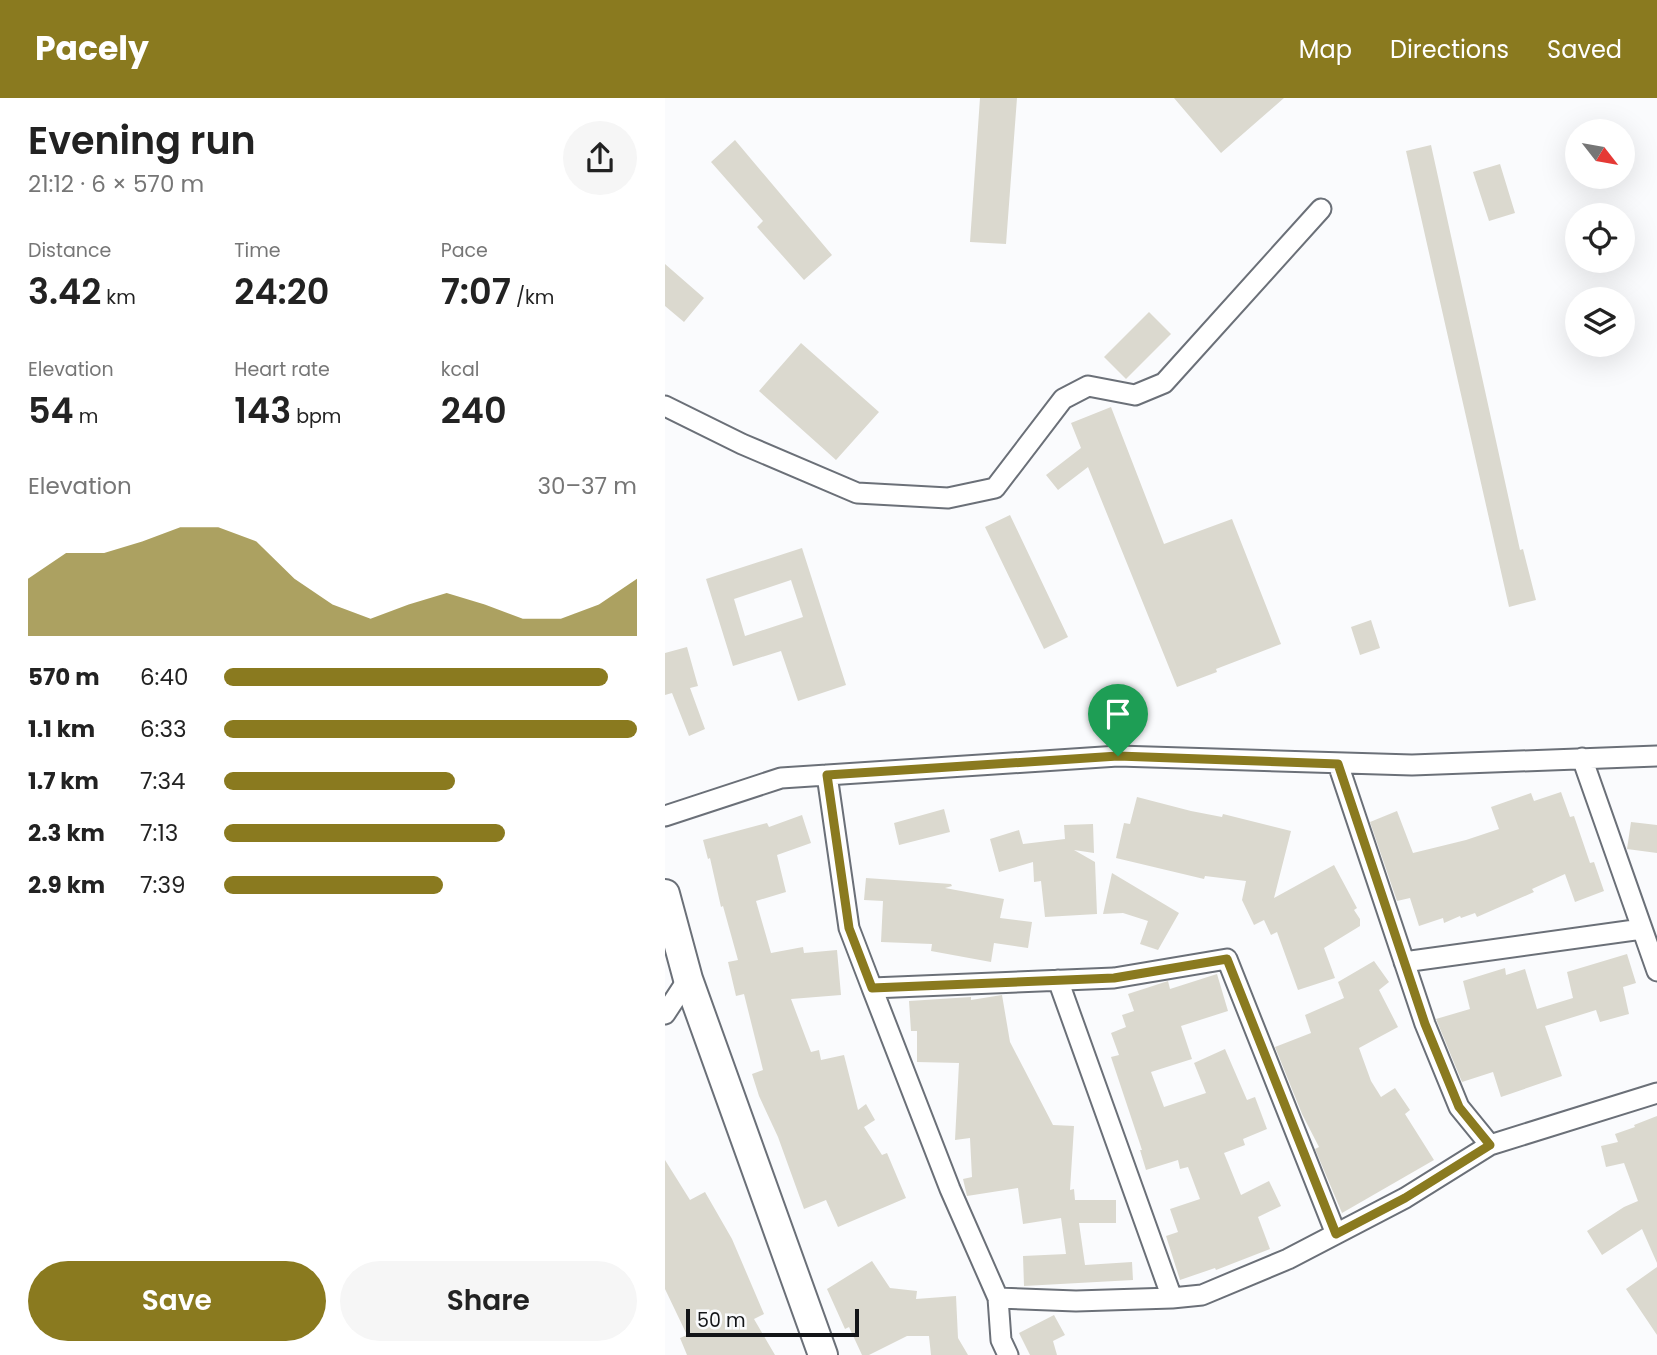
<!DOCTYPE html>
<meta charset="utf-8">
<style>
:root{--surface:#fff;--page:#f6f6f6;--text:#222;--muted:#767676;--accent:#8a7a1f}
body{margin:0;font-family:Poppins,sans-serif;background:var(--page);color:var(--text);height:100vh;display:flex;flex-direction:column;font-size:26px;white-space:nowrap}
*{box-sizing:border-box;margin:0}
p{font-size:23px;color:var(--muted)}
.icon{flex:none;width:38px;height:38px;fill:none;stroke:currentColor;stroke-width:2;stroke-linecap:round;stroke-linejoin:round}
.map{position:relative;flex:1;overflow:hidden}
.sheet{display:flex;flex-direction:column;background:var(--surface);width:665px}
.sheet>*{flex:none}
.needle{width:46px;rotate:121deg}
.fabs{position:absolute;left:900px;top:21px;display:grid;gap:14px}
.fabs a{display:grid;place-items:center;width:70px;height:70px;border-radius:50%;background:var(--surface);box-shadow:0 7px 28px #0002;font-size:35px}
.scale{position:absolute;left:21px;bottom:18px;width:173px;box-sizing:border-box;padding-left:7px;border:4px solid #131518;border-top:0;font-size:19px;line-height:24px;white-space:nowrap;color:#131518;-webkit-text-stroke:5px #fafbfd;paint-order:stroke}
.pin{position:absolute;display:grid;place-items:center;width:60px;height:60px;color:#fff;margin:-72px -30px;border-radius:50% 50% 50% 0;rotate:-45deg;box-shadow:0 0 7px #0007}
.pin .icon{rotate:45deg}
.round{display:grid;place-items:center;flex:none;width:74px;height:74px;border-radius:37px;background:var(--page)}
.headline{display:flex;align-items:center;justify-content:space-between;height:119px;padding:0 28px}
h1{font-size:38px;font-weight:600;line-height:52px}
.stats{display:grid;grid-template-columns:repeat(3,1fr);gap:10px;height:119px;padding:7px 28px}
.stats div{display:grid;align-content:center}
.stats b{font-size:35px;font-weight:600}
.stats small{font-size:19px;font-weight:400}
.stats p{font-size:19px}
.chart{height:196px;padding:14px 28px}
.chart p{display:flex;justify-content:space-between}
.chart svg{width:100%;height:126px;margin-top:7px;fill:var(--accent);opacity:.7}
.action{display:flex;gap:14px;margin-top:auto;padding:14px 28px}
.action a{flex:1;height:80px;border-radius:42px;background:var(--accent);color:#fff;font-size:28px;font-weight:600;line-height:80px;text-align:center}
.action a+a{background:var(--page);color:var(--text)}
ul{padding:0 28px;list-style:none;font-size:23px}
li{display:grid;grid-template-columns:112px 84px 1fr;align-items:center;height:52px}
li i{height:18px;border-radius:9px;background:var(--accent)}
header{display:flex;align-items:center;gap:42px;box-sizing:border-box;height:98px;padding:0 35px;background:var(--accent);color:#fff}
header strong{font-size:33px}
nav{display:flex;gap:38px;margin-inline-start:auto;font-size:24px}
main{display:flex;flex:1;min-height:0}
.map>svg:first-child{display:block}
.building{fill:#dbd9cf;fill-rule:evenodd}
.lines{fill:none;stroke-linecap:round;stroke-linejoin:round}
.minor-casing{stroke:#6b7078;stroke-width:23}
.secondary-casing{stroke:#6b7078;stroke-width:32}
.minor{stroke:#fff;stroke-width:19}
.secondary{stroke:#fff;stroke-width:28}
.route-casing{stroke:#fff;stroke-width:14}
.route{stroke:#8a7a1f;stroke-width:9}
</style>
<header>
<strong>Pacely</strong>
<nav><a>Map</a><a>Directions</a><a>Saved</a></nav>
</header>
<main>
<section class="sheet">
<div class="headline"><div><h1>Evening run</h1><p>21:12 · 6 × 570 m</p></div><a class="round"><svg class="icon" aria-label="share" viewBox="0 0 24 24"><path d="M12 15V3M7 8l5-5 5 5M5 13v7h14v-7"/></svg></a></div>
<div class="stats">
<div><p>Distance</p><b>3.42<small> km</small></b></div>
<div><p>Time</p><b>24:20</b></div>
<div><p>Pace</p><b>7:07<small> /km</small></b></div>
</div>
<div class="stats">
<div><p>Elevation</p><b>54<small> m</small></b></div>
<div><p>Heart rate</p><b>143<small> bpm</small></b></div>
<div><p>kcal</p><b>240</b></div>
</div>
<div class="chart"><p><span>Elevation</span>30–37 m</p>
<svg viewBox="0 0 160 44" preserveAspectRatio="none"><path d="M0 44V24L10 15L20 15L30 11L40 6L50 6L60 11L70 24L80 33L90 38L100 33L110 29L120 33L130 38L140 38L150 33L160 24V44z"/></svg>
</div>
<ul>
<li><b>570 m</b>6:40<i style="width:93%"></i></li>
<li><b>1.1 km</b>6:33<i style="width:100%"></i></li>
<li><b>1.7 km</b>7:34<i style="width:56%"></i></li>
<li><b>2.3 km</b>7:13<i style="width:68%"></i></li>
<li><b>2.9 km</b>7:39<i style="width:53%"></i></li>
</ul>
<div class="action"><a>Save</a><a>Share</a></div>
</section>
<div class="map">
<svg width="992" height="1257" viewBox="0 0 992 1257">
<rect width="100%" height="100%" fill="#fafbfd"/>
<!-- building -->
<path class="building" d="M 315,0 L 352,0 L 341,146 L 305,144 Z
M 509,0 L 619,0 L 556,55 Z
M 70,42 L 167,157 L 139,182 L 92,129 L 98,123 L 46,64 Z
M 766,47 L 855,452 L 858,451 L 871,502 L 844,509 L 741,53 Z
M 835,66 L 850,115 L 824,123 L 808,74 Z
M 0,166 L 39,200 L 19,224 L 0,208 Z
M 484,214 L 506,236 L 461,281 L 439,259 Z
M 136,245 L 214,314 L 171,362 L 94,293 Z
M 446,309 L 499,446 L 567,421 L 616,546 L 551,571 L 552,574 L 512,589 L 423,369 L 393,392 L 381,377 L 416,350 L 406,325 Z
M 345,417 L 403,539 L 379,551 L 320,429 Z
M 137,450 L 181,587 L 133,603 L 116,553 L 68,568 L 41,481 ZM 126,482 L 138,519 L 80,538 L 69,501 Z
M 706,522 L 715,550 L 695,557 L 686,529 Z
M 22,549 L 33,588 L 25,590 L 40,631 L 24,638 L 7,595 L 0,597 L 0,555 Z
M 896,694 L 905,719 L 909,718 L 925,765 L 929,764 L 939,793 L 910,804 L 900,776 L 867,791 L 869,794 L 812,819 L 810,815 L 796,820 L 795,818 L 779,825 L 778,820 L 754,828 L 745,800 L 732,803 L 705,724 L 732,713 L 748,755 L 801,742 L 834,731 L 826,709 L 866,695 L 869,703 Z
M 472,699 L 526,713 L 557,719 L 558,716 L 626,733 L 609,800 L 669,767 L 692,810 L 689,812 L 695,821 L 695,828 L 659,850 L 670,880 L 633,892 L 612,834 L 606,837 L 599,822 L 589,827 L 577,802 L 581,783 L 540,778 L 539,781 L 451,760 L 459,725 L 465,726 Z
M 279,711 L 285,734 L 234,747 L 229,725 Z
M 137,717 L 146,745 L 112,757 L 121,794 L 91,803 L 106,855 L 138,849 L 139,855 L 172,852 L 176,897 L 126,901 L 146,954 L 154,952 L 156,962 L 179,957 L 193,1012 L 201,1006 L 210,1022 L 199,1029 L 217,1057 L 222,1055 L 241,1100 L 173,1129 L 161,1102 L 139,1111 L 113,1039 L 94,998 L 87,976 L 98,972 L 79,896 L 71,898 L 63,864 L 73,862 L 58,808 L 56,809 L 45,760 L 43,761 L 38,742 L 102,725 L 104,729 Z
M 966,724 L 992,727 L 992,755 L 962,751 Z
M 428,726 L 429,755 L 409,752 L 430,764 L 432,816 L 380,819 L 376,783 L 369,784 L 368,764 L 334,774 L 325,741 L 354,732 L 358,746 L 400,741 L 399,727 Z
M 447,775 L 514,815 L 493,852 L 475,846 L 483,823 L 458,815 L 438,816 Z
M 201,780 L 286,786 L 287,788 L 280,790 L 339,801 L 335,820 L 367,824 L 363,850 L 329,845 L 326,864 L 266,853 L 267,846 L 216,844 L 218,803 L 199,802 Z
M 962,856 L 971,885 L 958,889 L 964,916 L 935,924 L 931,912 L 880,928 L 897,978 L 836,999 L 828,974 L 797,984 L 771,921 L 805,911 L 798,883 L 840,870 L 841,877 L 860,871 L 872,911 L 908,900 L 902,874 Z
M 709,863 L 724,884 L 714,892 L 733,929 L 694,950 L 706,983 L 716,999 L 730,990 L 745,1012 L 740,1016 L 769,1062 L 677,1115 L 650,1051 L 654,1049 L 637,1016 L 610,949 L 646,935 L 640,917 L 679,900 L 673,884 Z
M 552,876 L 563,913 L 516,928 L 527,961 L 486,974 L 499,1009 L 541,995 L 529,965 L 560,951 L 582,1002 L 590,999 L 602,1031 L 578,1041 L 580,1047 L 559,1055 L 576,1097 L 604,1083 L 616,1108 L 593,1119 L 605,1151 L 551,1172 L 550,1170 L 515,1182 L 501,1138 L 513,1134 L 505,1111 L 535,1101 L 523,1069 L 515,1071 L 513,1062 L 481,1072 L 475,1052 L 477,1052 L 446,959 L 454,957 L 446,935 L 461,929 L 457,917 L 469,913 L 463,896 L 503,883 L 505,891 Z
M 337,897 L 345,944 L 388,1027 L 409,1028 L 405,1092 L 409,1091 L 410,1102 L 451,1102 L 451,1125 L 414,1125 L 420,1167 L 467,1164 L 468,1182 L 359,1188 L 358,1158 L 401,1156 L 396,1120 L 358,1126 L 353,1090 L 302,1098 L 298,1081 L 307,1079 L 305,1040 L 290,1042 L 294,965 L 252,964 L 252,933 L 246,933 L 244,903 L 306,899 L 306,902 Z
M 992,1018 L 992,1165 L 977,1131 L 937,1157 L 922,1133 L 959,1109 L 973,1103 L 959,1065 L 941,1069 L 936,1048 L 953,1044 L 950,1036 L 970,1029 L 969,1027 Z
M 0,1062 L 25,1102 L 40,1094 L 67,1141 L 99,1216 L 89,1221 L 110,1257 L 22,1257 L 15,1240 L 22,1237 L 0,1191 Z
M 207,1163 L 225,1190 L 252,1193 L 251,1201 L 291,1198 L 293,1240 L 303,1257 L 266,1257 L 264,1238 L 242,1238 L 204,1257 L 197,1257 L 184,1229 L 180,1231 L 162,1191 Z
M 992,1169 L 992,1237 L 961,1191 Z
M 389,1217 L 400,1237 L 388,1243 L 392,1257 L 365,1257 L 354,1235 Z"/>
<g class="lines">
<!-- minor casing -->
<g class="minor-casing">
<path id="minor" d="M 0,308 L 77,346 L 192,395 L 283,400 L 330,390 L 398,301 L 423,288 L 470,297 L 499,285 L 656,111
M 917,660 L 992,873
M 673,666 L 760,926 L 794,1009 L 825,1047
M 162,677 L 184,830 L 207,890 L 449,880 L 562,861 L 671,1136
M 0,718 L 116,680 L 453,658 L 747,667 L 992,658
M 739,864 L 977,831
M 207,890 L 285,1091 L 333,1200 L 336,1242 L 343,1257
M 0,916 L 23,881
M 333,1200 L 411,1203 L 507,1200 L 393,882
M 507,1200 L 537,1197 L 623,1161 L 740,1100 L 825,1047 L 992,995"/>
</g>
<!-- secondary casing -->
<g class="secondary-casing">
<path id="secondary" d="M 0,796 L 23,881 L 158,1257"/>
</g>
<!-- minor -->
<use href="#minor" class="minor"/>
<!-- secondary -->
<use href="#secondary" class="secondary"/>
</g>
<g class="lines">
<!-- route casing -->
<g class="route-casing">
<path id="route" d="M 453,658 L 673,666 L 760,926 L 794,1009 L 825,1047 L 740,1100 L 671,1136 L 562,861 L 449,880 L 207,890 L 184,830 L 162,677 Z"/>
</g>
<!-- route -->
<use href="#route" class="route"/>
</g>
</svg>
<div class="fabs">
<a><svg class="needle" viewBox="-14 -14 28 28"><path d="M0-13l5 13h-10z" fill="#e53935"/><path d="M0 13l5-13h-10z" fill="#767676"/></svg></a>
<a><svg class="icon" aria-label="locate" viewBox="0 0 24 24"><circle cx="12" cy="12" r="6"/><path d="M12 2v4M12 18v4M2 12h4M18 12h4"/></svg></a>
<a><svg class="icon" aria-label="layers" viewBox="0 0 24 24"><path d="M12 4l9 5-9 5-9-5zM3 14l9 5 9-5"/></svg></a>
</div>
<div class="scale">50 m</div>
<div class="pin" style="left:453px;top:658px;background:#1e9e55"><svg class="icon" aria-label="arrive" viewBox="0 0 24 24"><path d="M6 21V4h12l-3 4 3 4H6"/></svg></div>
</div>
</main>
